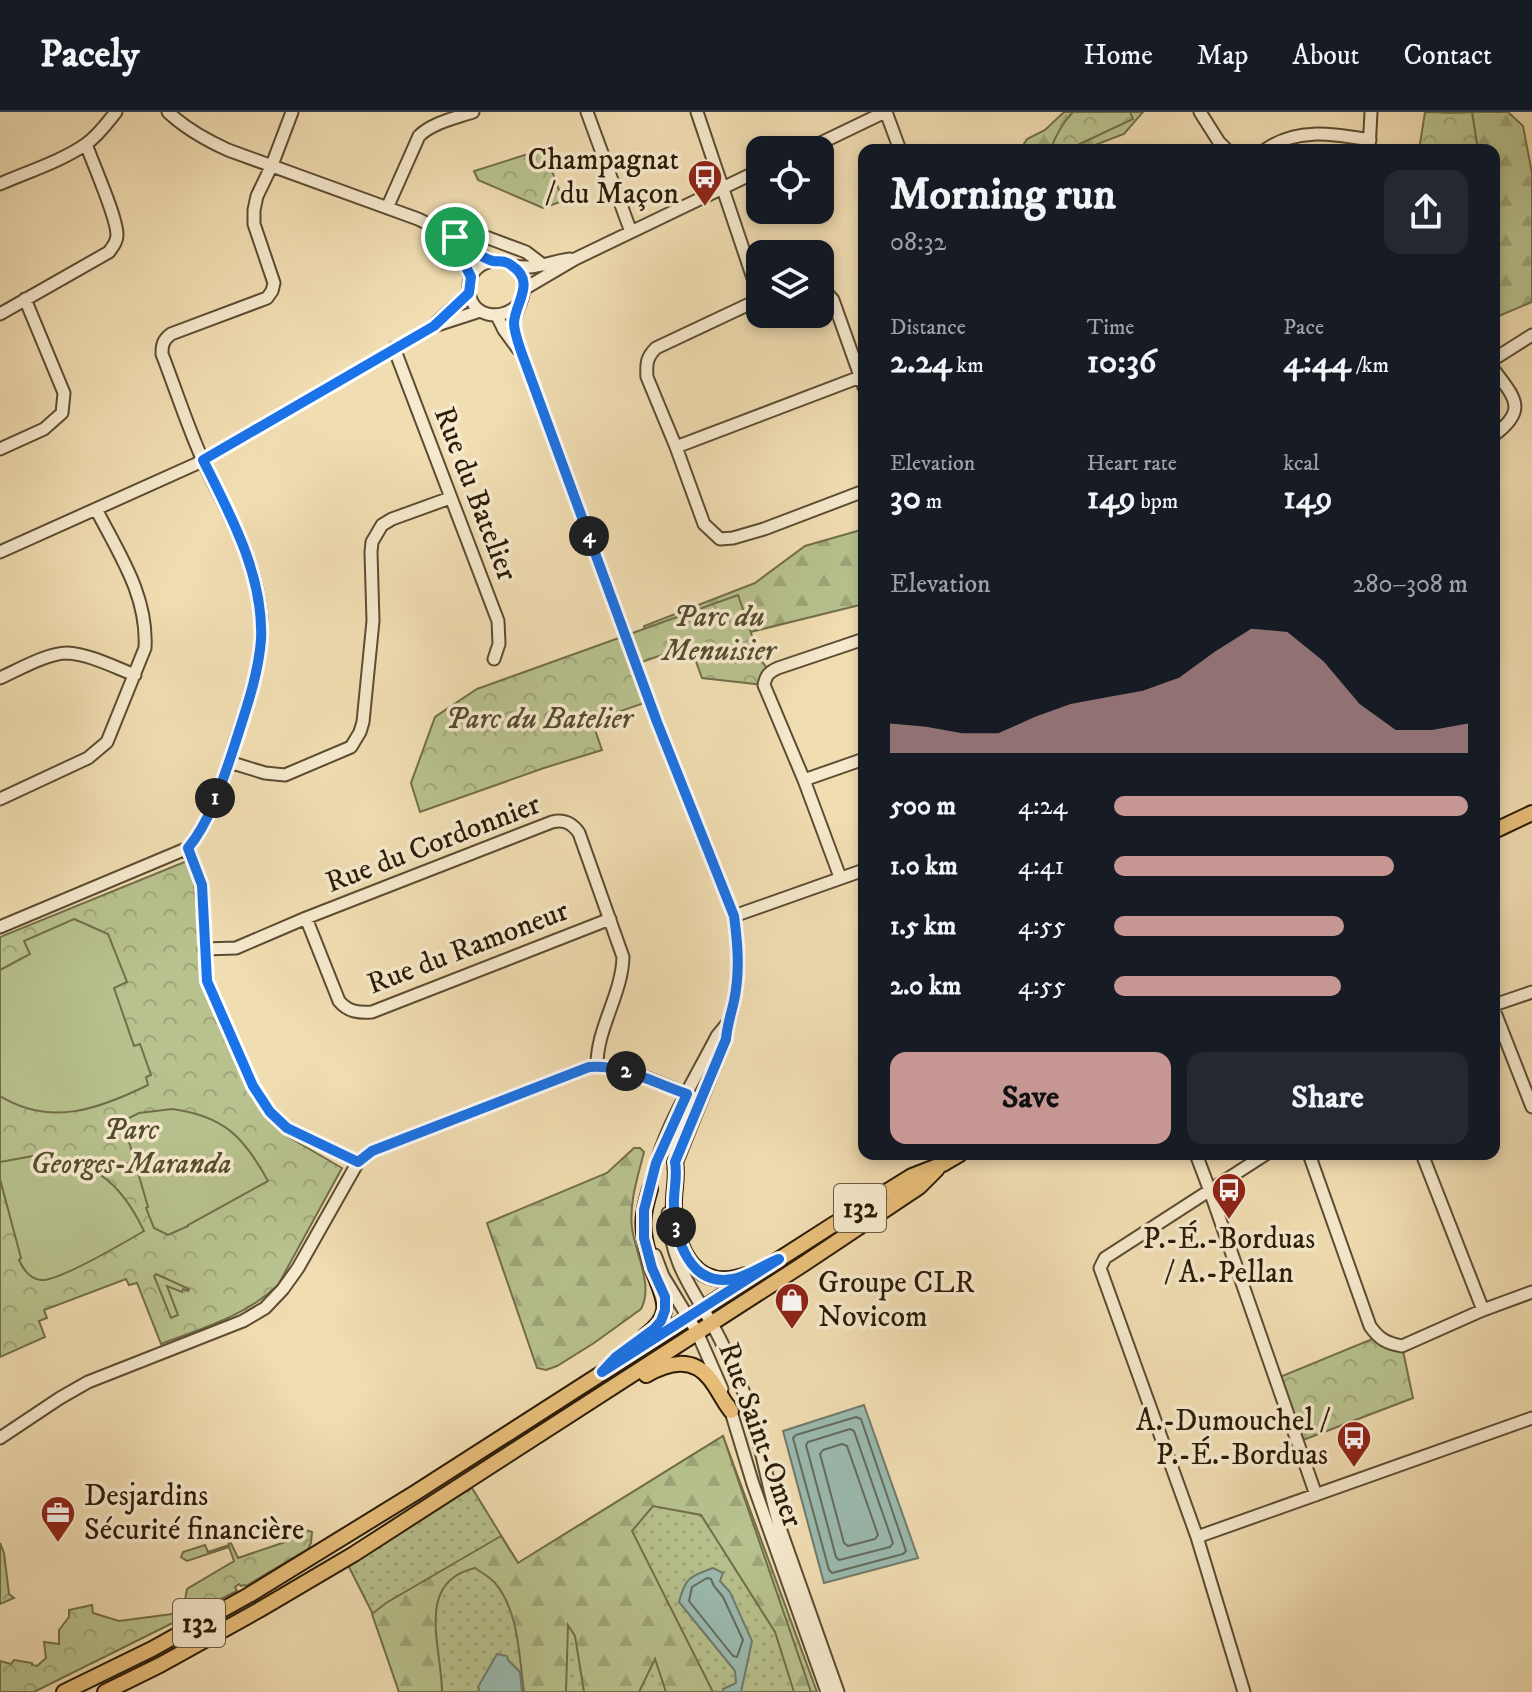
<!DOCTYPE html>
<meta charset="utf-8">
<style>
:root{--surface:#171b24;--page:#242831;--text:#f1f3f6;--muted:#9ea1a6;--line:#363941;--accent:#c59692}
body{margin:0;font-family:"IM FELL DW Pica",serif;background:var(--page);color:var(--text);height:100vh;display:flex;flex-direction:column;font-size:30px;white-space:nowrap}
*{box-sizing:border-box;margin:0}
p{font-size:26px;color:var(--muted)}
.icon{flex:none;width:44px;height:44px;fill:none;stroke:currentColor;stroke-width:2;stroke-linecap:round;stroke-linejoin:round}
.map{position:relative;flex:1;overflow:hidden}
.sheet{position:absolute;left:858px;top:32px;width:642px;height:1016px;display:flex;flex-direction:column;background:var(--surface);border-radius:16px;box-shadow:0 4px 12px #0003}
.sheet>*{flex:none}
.fabs{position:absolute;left:746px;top:24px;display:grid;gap:16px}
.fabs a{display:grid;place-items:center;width:88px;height:88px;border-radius:16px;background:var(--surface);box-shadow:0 4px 12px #0003;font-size:40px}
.pin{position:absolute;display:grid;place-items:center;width:68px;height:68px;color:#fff;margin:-34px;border:4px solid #fff;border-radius:50%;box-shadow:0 2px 8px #0007}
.km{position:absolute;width:40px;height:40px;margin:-20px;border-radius:50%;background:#222;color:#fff;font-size:22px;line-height:40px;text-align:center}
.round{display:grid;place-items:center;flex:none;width:84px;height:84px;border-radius:16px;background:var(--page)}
.headline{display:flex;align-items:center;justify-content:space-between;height:136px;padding:0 32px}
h1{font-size:44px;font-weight:700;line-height:60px}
.metrics{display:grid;grid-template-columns:repeat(3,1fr);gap:12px;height:136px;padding:8px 32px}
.metrics div{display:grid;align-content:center}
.metrics b{font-size:34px;font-weight:700}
.metrics small{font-size:22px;font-weight:400}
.metrics p{font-size:22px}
.chart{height:224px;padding:16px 32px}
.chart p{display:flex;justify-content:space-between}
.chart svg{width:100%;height:144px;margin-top:8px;fill:var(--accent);opacity:.7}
.cta{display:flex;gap:16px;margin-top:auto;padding:16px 32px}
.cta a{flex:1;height:92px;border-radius:16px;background:var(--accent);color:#111;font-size:32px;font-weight:700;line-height:92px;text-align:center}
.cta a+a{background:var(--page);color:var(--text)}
ul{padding:0 32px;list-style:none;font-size:26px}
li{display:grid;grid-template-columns:128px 96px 1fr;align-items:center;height:60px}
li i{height:20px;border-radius:10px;background:var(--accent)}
header{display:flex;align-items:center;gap:48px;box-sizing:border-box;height:112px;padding:0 40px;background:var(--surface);border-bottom:2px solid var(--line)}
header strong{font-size:38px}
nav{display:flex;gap:44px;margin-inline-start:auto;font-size:28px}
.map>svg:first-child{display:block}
.grass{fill:url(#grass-dots);stroke:#726e4a;stroke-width:2}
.forest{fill:url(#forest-firs);stroke:#726e4a;stroke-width:2}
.park{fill:url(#park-crowns);stroke:#726e4a;stroke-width:2}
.pitch{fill:#b8c28e;stroke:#726e4a;stroke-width:2}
.water{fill:#9bbbb1;stroke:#6e7b6d;stroke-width:2}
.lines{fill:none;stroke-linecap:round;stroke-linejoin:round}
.shore{stroke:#636b5c;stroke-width:2}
.minor-casing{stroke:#5c4c32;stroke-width:15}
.major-casing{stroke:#2b1b07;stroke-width:18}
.minor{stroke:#f6e9cd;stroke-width:11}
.major{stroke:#e8be79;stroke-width:14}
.route-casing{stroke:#fff;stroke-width:16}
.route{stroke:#1a73e8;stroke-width:10}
.labels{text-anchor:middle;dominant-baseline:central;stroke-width:7;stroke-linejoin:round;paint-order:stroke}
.shield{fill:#f6e9cd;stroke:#685942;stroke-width:2}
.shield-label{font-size:28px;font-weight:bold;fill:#2b1b07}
.poi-label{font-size:30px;fill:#2b1b07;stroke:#f6e9cd;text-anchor:end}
.street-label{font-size:30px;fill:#2b1b07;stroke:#f6e9cd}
.park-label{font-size:30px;font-style:italic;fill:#554d30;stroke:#f6e9cd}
</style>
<header>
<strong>Pacely</strong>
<nav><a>Home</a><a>Map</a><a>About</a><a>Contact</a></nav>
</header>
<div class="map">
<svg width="1532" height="1580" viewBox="0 0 1532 1580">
<defs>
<pattern id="grass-dots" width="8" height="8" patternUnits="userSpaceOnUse" patternTransform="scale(2)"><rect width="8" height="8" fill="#b8c28e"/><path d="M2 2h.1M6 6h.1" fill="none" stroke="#9ea679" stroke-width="1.8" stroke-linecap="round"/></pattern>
<pattern id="forest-firs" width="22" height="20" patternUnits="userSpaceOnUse" patternTransform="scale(2)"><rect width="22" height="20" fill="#b8c28e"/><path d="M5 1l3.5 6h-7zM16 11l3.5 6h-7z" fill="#9ea679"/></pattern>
<pattern id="park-crowns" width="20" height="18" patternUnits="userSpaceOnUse" patternTransform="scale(2)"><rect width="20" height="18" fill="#b8c28e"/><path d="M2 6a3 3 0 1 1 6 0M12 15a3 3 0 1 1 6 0" fill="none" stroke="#9ea679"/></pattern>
</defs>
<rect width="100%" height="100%" fill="#f1ddb2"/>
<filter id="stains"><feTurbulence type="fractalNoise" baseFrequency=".0025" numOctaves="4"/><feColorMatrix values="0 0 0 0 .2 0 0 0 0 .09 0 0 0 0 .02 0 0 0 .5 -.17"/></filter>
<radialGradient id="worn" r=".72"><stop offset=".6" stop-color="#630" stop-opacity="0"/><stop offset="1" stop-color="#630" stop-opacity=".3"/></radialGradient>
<!-- grass -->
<path class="grass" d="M 723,1324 L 817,1580 L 406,1580 L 387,1530 L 348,1453 L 472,1376 L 518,1451 Z"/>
<!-- forest -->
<path class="forest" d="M 1064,0 L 1143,0 L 1124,22 L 1082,38 L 1025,38 L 1024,32 L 1027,27 L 1045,18 Z
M 1430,0 L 1508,0 L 1523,14 L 1532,61 L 1532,190 L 1494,206 L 1494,38 L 1425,38 Z
M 864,417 L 864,492 L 653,544 L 644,514 L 755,471 L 805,434 Z
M 634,1036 L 640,1036 L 644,1040 C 638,1064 629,1090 632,1116 C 635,1141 654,1173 641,1197 L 594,1231 L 557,1254 L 546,1258 L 537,1256 L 487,1111 L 607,1061 Z
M 723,1324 L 811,1580 L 794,1580 L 775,1520 L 701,1403 L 653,1394 L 632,1419 L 713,1580 L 666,1580 L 655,1547 L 639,1580 L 584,1580 L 575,1524 L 568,1513 L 566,1580 L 524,1580 C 519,1545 519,1499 495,1471 C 490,1465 482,1461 475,1456 C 414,1470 442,1536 442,1580 L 399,1580 L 372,1502 L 386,1491 L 501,1424 L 518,1451 Z"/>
<!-- park -->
<path class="park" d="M 1073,0 L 1130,0 L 1133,7 L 1067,38 L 1050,38 C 1056,24 1062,11 1073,0 Z
M 1425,0 C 1441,0 1456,2 1472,0 L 1478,38 L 1419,38 Z
M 544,37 L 563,89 L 543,96 L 478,68 L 474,59 Z
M 738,483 L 760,547 L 770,560 L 764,573 L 702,566 L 690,533 L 636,552 L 650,589 L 592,609 L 602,638 L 544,656 L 420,700 L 411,671 L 435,605 L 477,577 Z
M 192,747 L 203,869 L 252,986 L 287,1024 L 342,1056 L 278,1173 C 246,1204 203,1216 161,1232 L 137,1171 L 129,1173 L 126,1167 L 44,1198 L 47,1206 L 39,1209 L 45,1225 L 0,1245 L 0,825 Z
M 1377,1225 L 1402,1234 L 1413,1286 L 1298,1330 L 1275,1267 Z
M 306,1418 L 312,1420 L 311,1431 L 308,1437 L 246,1474 L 245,1473 L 241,1474 L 239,1472 L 235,1475 L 237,1479 L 34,1580 L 0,1580 L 0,1549 L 11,1552 L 14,1548 L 32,1551 L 32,1553 L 37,1554 L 46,1546 L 44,1530 L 59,1532 L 59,1518 L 69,1505 L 69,1498 L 92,1493 L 93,1501 L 119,1509 L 172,1502 L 185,1488 L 187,1477 L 234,1449 L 229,1435 L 187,1449 L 181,1445 L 183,1440 L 205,1433 L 208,1440 L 229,1433 L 228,1425 L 238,1446 L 291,1428 Z
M 0,1431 L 4,1441 L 9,1482 L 14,1486 L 0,1492 Z"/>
<!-- pitch -->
<path class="pitch" d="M 74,807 L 108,822 L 127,870 L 114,876 L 134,934 L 140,932 L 151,963 L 146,965 L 148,973 C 99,997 51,1015 0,984 L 0,858 L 30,842 L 24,829 Z
M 172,997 C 224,1004 244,1025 268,1069 L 188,1113 L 188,1114 L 168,1123 L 154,1116 L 146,1096 L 148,1095 L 123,1009 L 139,1001 Z
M 33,1044 C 91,1047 119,1067 144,1119 C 127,1129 57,1170 41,1168 C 29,1167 23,1157 19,1148 L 21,1146 L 0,1067 L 0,1050 Z
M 156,1162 L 189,1177 L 188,1179 L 183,1177 L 182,1180 L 167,1174 L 178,1203 L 171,1206 L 154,1164 Z"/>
<!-- water -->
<path class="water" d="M 864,1293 L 918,1446 L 824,1471 L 783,1319 Z
M 713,1456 L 723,1461 L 720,1469 L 730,1480 L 752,1529 L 741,1580 L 723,1580 L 723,1577 L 736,1571 L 735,1559 L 679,1490 C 685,1466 690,1464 713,1456 Z
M 497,1542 L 507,1544 L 508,1548 L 520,1560 L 522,1580 L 480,1580 L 478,1575 Z"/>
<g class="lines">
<!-- shore -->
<path class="shore" d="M 856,1305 L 861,1307 L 906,1439 L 903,1442 L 832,1461 L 829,1458 L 793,1326 L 796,1323 Z
M 850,1317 L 854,1319 L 893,1431 L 890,1435 L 839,1448 L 836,1445 L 806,1333 L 808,1330 Z
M 842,1332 L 847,1334 L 878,1423 L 875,1427 L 848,1434 L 844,1431 L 820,1342 L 823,1338 Z
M 707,1466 L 711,1467 L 714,1474 L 723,1485 L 743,1528 L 737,1545 L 733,1544 L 689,1489 L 692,1475 Z"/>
<!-- minor casing -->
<g class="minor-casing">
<path id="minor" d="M 168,0 C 186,17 206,28 228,38 L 418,107 L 455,125 L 491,149
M 587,0 L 631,120
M 697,0 L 760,187
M 886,0 L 900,38
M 1200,0 L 1219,30 L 1227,38
M 806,38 L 885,0
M 1265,38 C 1297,15 1333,22 1370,28
M 1369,38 L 1371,0
M 0,72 C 27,60 62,49 86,32 C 98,24 107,11 116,0
M 387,96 L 419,24 C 432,11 455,6 473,0
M 455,125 L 467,118 L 526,140 L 543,153
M 455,126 L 461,145 L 471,165
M 513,154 C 537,158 547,150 570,147
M 820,173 L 833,188 L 864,275
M 524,177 L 575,147 L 760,58
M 760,187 L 656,236 C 647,245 646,251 647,265 L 676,335 L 704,412 L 720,427 L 733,426 L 764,417 L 864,379
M 519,192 C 502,210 470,206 469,177 C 467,145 515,138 523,169 C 527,184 515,197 514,212 C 514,221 519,233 522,242 L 657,610 L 734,804 C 738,833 740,860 734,889 C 732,902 727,914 726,927 L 674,1057
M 0,202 L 109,140 C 113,134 117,130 117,123 C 117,105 93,52 86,32
M 497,204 L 504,218 L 518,237
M 437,210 L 469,181
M 394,236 L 498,509 L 499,532 L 494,547
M 1494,247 L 1532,223
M 1494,258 C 1515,286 1528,298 1494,323
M 676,335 L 860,265
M 0,337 L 44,317 L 62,301 L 64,281 L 25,187
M 0,440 L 196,352 L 434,214 L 480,199
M 0,566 C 18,558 47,541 67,541 C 89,542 114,555 135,563
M 229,650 L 265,661 L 285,663 L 351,635 L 360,620 L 363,610 L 373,509 L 371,440 L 372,430 L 382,413 L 392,407 L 450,386
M 804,668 L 864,647
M 0,687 L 88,646 L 107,630 L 145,536 C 148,484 119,442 96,397
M 188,736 L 202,773 L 207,869 L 253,974 L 270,1000 L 287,1016 L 358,1050
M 840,765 L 804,668 L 764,573 C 766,563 769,560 778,556 L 864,527
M 734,804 L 864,758
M 306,806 L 339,889 C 348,900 359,901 372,900 L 610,807
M 0,815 L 188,736 C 211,709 225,664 235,630 C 248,590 264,548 261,505 C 257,449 227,400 204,351 C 188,316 176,278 162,242 C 162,233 163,228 171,222 L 267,186 L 272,179 L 274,171 L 254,112 L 254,98 L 257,84 L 272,53 L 292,0
M 204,837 L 236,836 L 306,806 L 552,710 C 564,707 572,711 579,721 L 623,845 C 622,883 596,917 597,955
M 1494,893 L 1532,880
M 1494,898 L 1532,995
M 1196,1042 L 1210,1079 L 1316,1383
M 1309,1042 L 1370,1214 C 1379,1227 1386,1231 1402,1234 L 1483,1198 L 1532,1180
M 1422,1042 L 1483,1198
M 650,1082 C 654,1032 694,969 717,924 L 726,913
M 668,1101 C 671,1151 690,1173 713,1214 C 725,1235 735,1259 744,1281 C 761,1326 767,1374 781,1419 L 838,1580
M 655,1143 L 663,1164 L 697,1220 L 722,1277
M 729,1293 L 753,1372 L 827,1580
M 0,1326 L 60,1286 L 88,1270 L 243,1209 L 265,1196 L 283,1177 L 298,1156 L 358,1050 L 372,1039 L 589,955 C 625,952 668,975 701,988
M 1197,1425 L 1532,1306
M 1244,1580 L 1197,1425 L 1100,1156 L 1105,1146 L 1266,1042"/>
</g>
<!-- major casing -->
<g class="major-casing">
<path id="major" d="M 1494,719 L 1532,701
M 675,1050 C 678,1065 673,1080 674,1095 C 676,1138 696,1181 746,1163
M 645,1224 C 675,1202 664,1187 653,1158 C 650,1148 647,1138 645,1127 C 641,1109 645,1095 650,1077
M 646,1263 C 668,1251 692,1244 710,1267 C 718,1277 723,1289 731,1299
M 64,1580 L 152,1537 L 249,1483 L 415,1381 L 831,1114 L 912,1064 L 943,1052 L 960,1042
M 105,1580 L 160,1553 L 259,1498 L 354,1442 L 802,1153 L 919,1075 L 937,1057"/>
</g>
<!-- minor -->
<use href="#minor" class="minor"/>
<!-- major -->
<use href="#major" class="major"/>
</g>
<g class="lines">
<!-- route casing -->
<g class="route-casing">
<path id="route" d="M 455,125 C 463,132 483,147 493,149 C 500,150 505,148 511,153 C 537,170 515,190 514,211 C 514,220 519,233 522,242 L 657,610 L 734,804 C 738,833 740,860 734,889 C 731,902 727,914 726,927 L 675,1050 C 678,1065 673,1080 674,1094 C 675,1128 690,1175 733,1167 C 749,1164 763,1153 779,1147 L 602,1260 L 616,1245 L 654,1217 L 661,1209 L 665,1198 L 665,1185 L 652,1156 L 644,1126 L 644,1098 L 656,1051 L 687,982 C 656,972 623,952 589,955 L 372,1039 L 358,1050 L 287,1016 L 270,1000 L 253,974 L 207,869 L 202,773 L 188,736 C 210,710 223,668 234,635 C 245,600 258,565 261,528 C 264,464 231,404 203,348 L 434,214 L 469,181 L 471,165 L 461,145 Z"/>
</g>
<!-- route -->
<use href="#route" class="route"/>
</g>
<!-- icons -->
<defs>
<g id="bus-pin" transform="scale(1.8)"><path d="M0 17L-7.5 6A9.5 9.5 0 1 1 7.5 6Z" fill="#8f2418" stroke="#f6e9cd"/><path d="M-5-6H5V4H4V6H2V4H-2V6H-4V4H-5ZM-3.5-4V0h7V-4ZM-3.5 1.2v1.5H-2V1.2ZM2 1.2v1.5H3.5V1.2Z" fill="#fff"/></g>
<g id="shop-pin" transform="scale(1.8)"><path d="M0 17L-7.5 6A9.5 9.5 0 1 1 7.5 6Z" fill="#8f2418" stroke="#f6e9cd"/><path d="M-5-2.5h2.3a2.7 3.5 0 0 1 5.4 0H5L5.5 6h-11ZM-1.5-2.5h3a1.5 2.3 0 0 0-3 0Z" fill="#fff"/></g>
<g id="office-pin" transform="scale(1.8)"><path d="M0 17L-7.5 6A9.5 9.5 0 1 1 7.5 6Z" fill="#8f2418" stroke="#f6e9cd"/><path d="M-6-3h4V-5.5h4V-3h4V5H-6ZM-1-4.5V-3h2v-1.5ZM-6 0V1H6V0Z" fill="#fff"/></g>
</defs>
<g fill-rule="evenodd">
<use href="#bus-pin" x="705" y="65"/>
<use href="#bus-pin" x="1229" y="1078"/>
<use href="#shop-pin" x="792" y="1188"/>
<use href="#bus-pin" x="1354" y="1326"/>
<use href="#office-pin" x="58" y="1401"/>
</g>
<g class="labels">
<!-- shield labels -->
<g class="shield">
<rect x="834" y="1072" width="52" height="48" rx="6"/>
<rect x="173" y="1487" width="52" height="48" rx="6"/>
</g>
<g class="shield-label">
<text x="860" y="1096">132</text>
<text x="199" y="1511">132</text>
</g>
<!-- poi labels -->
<g class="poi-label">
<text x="679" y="48">Champagnat<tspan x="679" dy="34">/ du Maçon</tspan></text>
<text x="1229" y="1127" text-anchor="middle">P.-É.-Borduas<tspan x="1229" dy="34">/ A.-Pellan</tspan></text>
<text x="818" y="1171" text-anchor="start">Groupe CLR<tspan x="818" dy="34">Novicom</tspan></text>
<text x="1328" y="1309">A.-Dumouchel /<tspan x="1328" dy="34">P.-É.-Borduas</tspan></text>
<text x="84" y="1384" text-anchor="start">Desjardins<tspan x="84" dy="34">Sécurité financière</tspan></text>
</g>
<!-- street labels -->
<g class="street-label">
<text transform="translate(475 382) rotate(69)">Rue du Batelier</text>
<text transform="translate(433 732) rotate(-21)">Rue du Cordonnier</text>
<text transform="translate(468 836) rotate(-21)">Rue du Ramoneur</text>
<text transform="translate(760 1323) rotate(70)">Rue Saint-Omer</text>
</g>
<!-- park labels -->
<g class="park-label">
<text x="719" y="505">Parc du<tspan x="719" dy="34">Menuisier</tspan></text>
<text x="539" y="607">Parc du Batelier</text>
<text x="131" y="1018">Parc<tspan x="131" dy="34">Georges-Maranda</tspan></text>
</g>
</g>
<rect width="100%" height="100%" filter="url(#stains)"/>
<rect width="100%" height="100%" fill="url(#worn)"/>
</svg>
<div class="fabs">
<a><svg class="icon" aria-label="locate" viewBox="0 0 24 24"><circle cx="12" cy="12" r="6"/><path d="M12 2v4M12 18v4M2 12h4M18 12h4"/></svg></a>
<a><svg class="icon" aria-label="layers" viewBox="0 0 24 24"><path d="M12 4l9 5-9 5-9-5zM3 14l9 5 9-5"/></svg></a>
</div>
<div class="pin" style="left:455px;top:125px;background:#1e9e55"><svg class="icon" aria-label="arrive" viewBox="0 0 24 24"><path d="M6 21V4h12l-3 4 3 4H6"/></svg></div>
<b class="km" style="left:215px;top:686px">1</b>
<b class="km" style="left:626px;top:959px">2</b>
<b class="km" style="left:676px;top:1115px">3</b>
<b class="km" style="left:589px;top:424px">4</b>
<section class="sheet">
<div class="headline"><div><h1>Morning run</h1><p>08:32</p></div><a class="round"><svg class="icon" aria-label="share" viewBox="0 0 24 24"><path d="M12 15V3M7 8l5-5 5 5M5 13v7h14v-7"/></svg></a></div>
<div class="metrics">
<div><p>Distance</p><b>2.24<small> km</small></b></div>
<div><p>Time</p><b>10:36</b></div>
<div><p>Pace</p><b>4:44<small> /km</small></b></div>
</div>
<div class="metrics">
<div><p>Elevation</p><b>30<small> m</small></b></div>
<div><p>Heart rate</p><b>149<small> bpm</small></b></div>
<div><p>kcal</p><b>149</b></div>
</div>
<div class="chart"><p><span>Elevation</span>280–308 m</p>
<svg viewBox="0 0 160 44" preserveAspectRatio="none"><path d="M0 44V35L10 36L20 38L30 38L40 33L50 29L60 27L70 25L80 21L90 13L100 6L110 7L120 16L130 29L140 37L150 37L160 35V44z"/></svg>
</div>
<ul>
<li><b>500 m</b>4:24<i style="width:100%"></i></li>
<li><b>1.0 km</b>4:41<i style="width:79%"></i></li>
<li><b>1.5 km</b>4:55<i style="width:65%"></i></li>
<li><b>2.0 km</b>4:55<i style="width:64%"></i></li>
</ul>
<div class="cta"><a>Save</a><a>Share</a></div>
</section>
</div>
